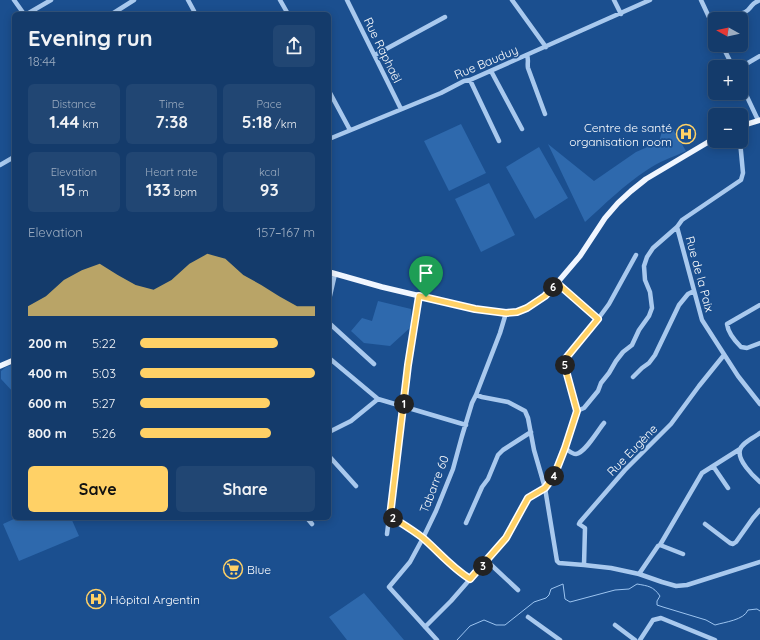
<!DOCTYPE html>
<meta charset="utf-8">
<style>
:root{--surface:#143b6b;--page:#214673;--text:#f1f3f6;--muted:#9dadc1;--line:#33557e;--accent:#ffd166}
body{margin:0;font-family:Quicksand,sans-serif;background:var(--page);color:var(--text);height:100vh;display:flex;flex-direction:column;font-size:15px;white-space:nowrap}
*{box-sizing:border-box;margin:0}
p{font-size:13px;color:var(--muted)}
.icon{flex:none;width:22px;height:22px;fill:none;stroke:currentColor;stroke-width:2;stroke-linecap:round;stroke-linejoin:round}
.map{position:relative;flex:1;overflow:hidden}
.details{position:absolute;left:12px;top:12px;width:319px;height:508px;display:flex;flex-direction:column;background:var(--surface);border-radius:6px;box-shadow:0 2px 10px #0003,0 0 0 1px var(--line)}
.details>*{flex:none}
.needle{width:26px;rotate:278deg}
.tools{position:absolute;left:708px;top:12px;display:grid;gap:8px}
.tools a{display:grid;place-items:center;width:40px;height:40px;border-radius:6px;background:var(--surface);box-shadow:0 2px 10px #0003,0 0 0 1px var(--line);font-size:20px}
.pin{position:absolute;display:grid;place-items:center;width:34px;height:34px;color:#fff;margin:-41px -17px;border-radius:50% 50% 50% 0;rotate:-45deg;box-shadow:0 0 4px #0007}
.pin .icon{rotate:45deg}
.km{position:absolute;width:20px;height:20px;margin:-10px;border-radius:50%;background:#222;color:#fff;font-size:11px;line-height:20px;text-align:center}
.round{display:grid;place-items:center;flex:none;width:42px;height:42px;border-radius:6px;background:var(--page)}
.summary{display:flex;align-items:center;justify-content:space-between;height:68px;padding:0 16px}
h1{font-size:22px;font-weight:700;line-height:30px}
.stats{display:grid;grid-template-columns:repeat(3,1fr);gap:6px;height:68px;padding:4px 16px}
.stats div{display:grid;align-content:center;border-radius:6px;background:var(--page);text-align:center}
.stats b{font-size:17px;font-weight:700}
.stats small{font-size:11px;font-weight:400}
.stats p{font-size:11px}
.chart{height:112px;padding:8px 16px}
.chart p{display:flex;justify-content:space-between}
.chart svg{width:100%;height:72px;margin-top:4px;fill:var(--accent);opacity:.7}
.primary-button{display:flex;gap:8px;margin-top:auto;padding:8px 16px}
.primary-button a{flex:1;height:46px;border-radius:6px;background:var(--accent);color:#111;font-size:16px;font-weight:700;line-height:46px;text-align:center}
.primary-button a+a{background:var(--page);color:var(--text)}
ul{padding:0 16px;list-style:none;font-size:13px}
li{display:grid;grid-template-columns:64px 48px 1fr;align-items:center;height:30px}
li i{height:10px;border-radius:5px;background:var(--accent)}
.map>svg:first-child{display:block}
.green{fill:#2e69ad}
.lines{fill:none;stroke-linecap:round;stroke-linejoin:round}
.stream{stroke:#9cc4f0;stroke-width:1}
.minor{stroke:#a9c9ee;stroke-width:4.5}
.major{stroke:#f0f6ff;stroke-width:5.5}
.route-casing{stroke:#fff;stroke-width:8}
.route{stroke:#ffd166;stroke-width:5}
.labels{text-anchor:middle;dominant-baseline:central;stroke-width:3.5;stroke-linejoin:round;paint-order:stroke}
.street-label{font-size:12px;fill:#fff;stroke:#1b4f8f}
.poi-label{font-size:12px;fill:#fff;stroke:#1b4f8f;text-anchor:start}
</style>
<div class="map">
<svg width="760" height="640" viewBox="0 0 760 640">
<rect width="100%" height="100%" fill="#1b4f8f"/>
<!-- green -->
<path class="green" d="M 461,124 L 486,173 L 449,191 L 424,141 Z
M 670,124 L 686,151 C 673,157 658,162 647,170 C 624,185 605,204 585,222 L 548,144 L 594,181 L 636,152 L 659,142 L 662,131 Z
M 539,147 L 568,198 L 535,219 L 506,167 Z
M 489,183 L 515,235 L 481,252 L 455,199 Z
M 378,301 L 411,309 L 412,326 L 390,346 L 364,343 L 351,331 L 362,318 L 372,321 Z
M 14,364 L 14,393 L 1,379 L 1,371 L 6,367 Z
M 16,518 L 71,518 L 79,536 L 19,561 L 3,524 Z
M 364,593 L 404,640 L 347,640 L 329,617 Z"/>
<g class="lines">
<!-- stream -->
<path class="stream" d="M 457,640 L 470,626 L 484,620 L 496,625 L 505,625 L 534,602 L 546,598 L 549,595 L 551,589 L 563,584 L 565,599 L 570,602 L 615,590 L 629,589 L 637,584 C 648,586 653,586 660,596 L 657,601 L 657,605 L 663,607 L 706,620 L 715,625 C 725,622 744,620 748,610 L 757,609 L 760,611"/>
<!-- minor -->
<path class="minor" d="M 14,0 L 24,14
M 188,0 L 194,11
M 280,0 L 288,14
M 347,0 L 401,109
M 512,0 L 546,47
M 614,0 L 621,14
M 701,0 L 715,30
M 27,14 L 51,0
M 112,14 L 134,0
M 721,19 C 728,17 743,15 748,10 C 754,4 751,4 760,0
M 722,45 L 733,67
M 375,55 L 445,17
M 527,55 C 529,61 527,63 528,68 L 545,114
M 741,67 L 760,56
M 491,71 L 522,129
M 470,80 L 499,141
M 741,84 L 758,120
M 329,91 L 350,130
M 329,139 L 441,93 L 464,81 L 470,80 L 650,0
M 0,165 L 14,157
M 677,227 L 702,320 L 738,376 L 760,404
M 557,283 L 598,319 L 566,358 L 565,362 L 565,367 L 577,411 L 565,448 L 554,475 L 545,488 L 557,561 L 559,563 L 584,565 L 611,568 L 639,574 L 662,582 L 676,586 L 687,585 L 760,562
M 329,300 L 335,274
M 760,305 L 727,324 C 728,333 735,341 741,347 L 747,348 L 760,343
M 598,319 L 609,304 L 636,255
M 329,323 L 374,364
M 329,358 L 378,399 L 466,425
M 633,377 L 642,368 L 649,363 L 655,355 L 679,305 L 688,294 L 694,291
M 577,411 L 584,408 L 598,391 L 601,383 L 609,373 L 616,361 L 623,352 L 632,345 L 639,330 L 649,316 L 652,308 L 650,292 L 645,280 L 644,266 L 647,257 L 653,248 L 677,227 L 682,220 L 741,180 L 743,173 L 740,141
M 329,432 L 351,421 L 378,399
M 760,433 C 755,437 741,443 740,450 C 737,460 753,476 760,482
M 565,448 C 568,450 572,454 576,454 C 585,453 598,430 604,423
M 329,456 L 356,486
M 713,466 L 728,488
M 390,516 C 401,523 413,530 423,538 C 439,552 452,568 470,579
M 307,518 L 312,524
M 466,523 L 482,487 L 488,479 L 498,455 L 503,450 L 531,432
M 705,524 L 730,543 L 733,544 L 736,542 L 753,518 L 760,510
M 387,534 L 408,365 L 419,296
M 660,545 L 683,554
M 487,561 L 518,590
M 584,565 L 585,528 L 579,524 L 580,522 L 625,470 L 671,424 L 699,386 L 724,355
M 639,574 L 658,546 L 660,545 L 702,473 L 740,449
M 528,617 L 560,640
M 615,625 L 635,640
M 425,627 L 451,601 L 506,538 L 528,498 L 545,488 L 534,450 L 528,418 L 525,411 L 508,402 L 482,397 L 476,395
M 437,640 L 389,587 L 410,562 L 423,538 L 436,511 L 453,469 L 462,436 L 472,403 L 476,395 L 500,333 L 506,313
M 640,640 L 653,620 L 661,618 L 715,640"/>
<!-- major -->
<path class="major" d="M 741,126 L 760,120
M 329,272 L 382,287 L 475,309 L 506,313 L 517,312 L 527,308 L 545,296 L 557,283 L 580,256 L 605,218 L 618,203 L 631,191 L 646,179 L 715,138
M 0,366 L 14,360"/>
</g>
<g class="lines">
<!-- route casing -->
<g class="route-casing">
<path id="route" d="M 557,283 L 598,319 L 566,358 L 565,362 L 565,367 L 577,411 L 565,448 L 554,476 L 545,488 L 528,498 L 506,538 L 470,579 C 452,568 439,552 423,538 C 413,530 401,523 390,516 L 408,365 L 419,296 L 475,309 L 506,313 L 517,312 L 527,308 L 545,296 Z"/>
</g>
<!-- route -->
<use href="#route" class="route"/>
</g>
<!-- icons -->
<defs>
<g id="hospital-ring" transform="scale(1)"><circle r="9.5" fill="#1b4f8f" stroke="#ffd166" stroke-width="1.5"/><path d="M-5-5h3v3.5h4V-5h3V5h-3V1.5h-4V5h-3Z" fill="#ffd166"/></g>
<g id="supermarket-ring" transform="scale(1)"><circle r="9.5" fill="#1b4f8f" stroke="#ffd166" stroke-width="1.5"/><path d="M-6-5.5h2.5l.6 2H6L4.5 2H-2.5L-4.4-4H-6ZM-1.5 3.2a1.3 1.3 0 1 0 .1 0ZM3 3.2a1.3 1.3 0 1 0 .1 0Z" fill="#ffd166"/></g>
</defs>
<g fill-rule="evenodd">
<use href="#hospital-ring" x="686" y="134"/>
<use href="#supermarket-ring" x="233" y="569"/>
<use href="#hospital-ring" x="96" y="599"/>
</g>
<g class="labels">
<!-- street labels -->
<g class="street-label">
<text transform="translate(383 50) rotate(64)">Rue Raphaël</text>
<text transform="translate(486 62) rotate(-23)">Rue Bauduy</text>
<text transform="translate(700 274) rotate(75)">Rue de la Paix</text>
<text transform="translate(632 450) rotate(-46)">Rue Eugène</text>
<text transform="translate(434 484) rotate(-69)">Tabarre 60</text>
</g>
<!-- poi labels -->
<g class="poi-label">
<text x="672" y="127" text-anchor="end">Centre de santé<tspan x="672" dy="14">organisation room</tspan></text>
<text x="247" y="569">Blue</text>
<text x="110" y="599">Hôpital Argentin</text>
</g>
</g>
</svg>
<div class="tools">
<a><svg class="needle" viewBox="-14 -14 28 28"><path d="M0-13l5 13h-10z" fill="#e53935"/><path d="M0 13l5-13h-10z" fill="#9dadc1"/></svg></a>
<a>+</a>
<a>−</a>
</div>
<div class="pin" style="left:426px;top:297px;background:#1e9e55"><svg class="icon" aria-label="arrive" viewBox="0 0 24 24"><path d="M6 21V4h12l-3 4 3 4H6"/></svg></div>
<b class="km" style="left:404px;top:404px">1</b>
<b class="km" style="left:393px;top:518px">2</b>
<b class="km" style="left:483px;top:566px">3</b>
<b class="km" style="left:554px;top:476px">4</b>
<b class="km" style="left:565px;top:365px">5</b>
<b class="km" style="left:553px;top:287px">6</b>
<section class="details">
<div class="summary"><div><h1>Evening run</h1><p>18:44</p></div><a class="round"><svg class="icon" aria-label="share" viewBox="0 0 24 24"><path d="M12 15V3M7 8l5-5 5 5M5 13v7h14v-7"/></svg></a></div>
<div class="stats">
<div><p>Distance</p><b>1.44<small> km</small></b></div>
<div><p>Time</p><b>7:38</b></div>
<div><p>Pace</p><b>5:18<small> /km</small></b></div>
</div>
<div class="stats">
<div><p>Elevation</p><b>15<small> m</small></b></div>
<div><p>Heart rate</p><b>133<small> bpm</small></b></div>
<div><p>kcal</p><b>93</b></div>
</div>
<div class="chart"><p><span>Elevation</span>157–167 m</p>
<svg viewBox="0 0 160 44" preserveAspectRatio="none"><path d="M0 44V38L10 32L20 22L30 16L40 12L50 19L60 25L70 28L80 22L90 12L100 6L110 9L120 19L130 25L140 32L150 38L160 38V44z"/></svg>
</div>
<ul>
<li><b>200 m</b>5:22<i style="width:79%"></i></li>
<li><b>400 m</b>5:03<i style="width:100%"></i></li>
<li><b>600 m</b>5:27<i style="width:74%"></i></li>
<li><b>800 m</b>5:26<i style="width:75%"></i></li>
</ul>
<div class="primary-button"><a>Save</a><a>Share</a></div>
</section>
</div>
